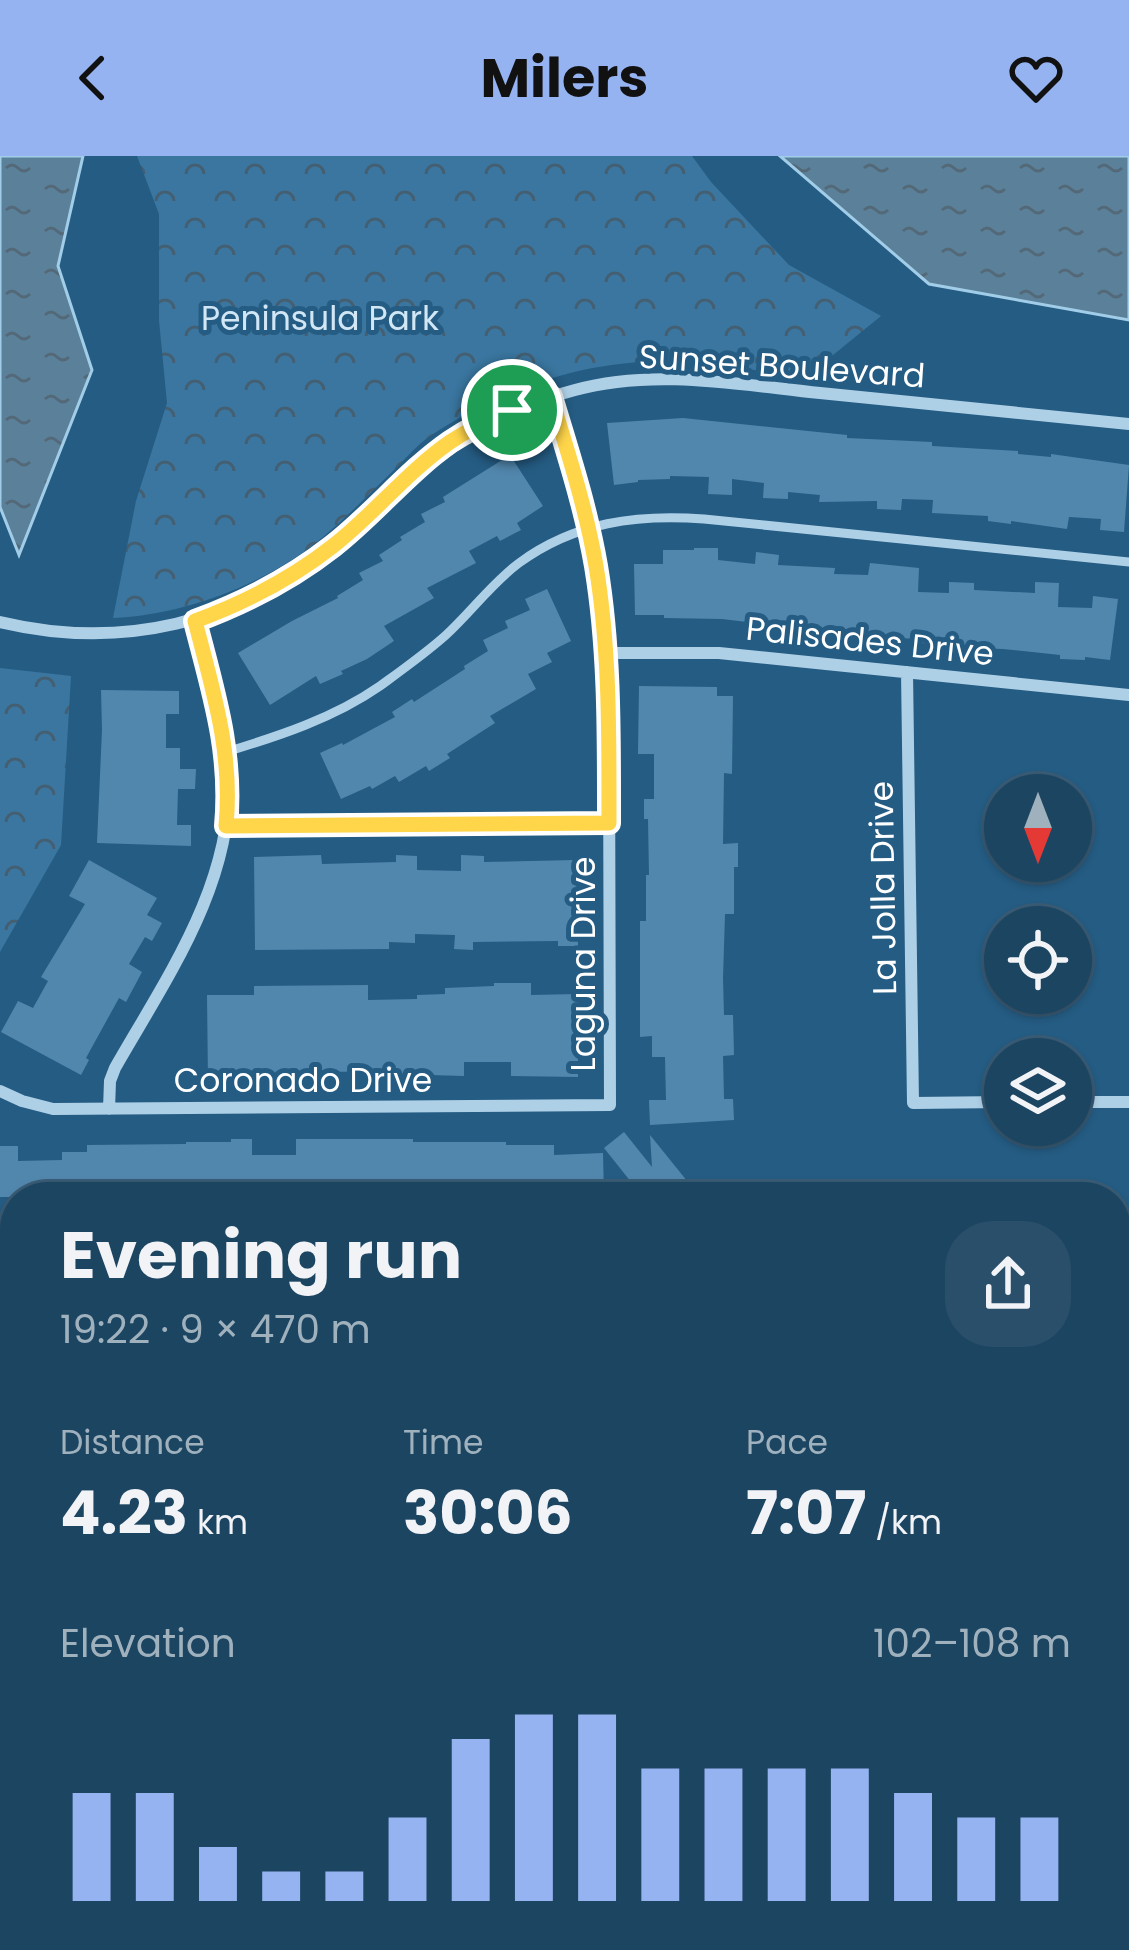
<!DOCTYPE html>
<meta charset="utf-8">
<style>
:root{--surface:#1c4562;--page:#294f6b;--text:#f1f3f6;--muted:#a0b1be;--line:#3a5d77;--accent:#95b2f1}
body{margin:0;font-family:Poppins,sans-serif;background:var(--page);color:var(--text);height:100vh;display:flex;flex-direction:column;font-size:45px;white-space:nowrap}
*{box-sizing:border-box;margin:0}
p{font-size:39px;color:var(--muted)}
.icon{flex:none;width:66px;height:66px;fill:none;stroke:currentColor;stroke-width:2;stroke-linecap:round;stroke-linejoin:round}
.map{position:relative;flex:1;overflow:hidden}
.drawer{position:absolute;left:0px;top:1026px;width:1131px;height:768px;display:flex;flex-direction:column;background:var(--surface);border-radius:48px 48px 0 0;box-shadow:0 3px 9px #0004,0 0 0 3px var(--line)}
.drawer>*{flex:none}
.needle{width:78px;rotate:180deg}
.fabs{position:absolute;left:984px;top:618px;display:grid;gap:24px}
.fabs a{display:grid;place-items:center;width:108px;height:108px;border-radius:50%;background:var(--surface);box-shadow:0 3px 9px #0004,0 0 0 3px var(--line);font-size:60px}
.pin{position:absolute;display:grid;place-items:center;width:102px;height:102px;color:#fff;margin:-51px;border:6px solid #fff;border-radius:50%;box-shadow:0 3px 12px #0007}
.round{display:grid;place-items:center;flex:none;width:126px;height:126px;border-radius:48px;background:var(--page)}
.overview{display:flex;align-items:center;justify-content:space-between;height:204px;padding:0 60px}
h1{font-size:66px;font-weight:700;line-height:90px}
.figures{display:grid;grid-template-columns:repeat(3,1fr);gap:18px;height:204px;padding:12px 60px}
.figures div{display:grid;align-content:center}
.figures b{font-size:60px;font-weight:700}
.figures small{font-size:33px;font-weight:400}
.figures p{font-size:33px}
.chart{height:336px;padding:24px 60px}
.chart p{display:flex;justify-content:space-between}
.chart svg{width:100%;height:216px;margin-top:12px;stroke:var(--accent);stroke-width:6}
header{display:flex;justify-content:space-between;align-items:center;height:156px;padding:0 60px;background:var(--accent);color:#111;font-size:54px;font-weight:700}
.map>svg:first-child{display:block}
.forest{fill:url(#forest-crowns)}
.water{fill:url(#water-ripples);stroke:#a2cde8;stroke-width:3}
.building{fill:#5287ad}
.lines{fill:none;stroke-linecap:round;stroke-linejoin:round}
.service{stroke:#aed0e7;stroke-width:9}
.minor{stroke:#aed0e7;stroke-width:12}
.secondary{stroke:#d8e9f6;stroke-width:24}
.rail{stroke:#fff;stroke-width:6;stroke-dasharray:21 9;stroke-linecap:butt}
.route-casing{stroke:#fff;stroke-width:24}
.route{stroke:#ffd54a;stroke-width:15}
.labels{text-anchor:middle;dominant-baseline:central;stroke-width:10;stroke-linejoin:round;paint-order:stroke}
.park-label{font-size:33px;fill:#d2e7f6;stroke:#255c83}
.street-label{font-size:33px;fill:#fff;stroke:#255c83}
</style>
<header><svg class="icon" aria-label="back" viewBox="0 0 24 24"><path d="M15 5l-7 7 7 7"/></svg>Milers<svg class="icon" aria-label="heart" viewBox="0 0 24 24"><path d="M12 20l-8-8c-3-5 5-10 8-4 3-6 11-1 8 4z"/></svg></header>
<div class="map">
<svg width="1129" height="1794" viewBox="0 0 1129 1794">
<defs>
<pattern id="forest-crowns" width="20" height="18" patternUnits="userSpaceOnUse" patternTransform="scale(3)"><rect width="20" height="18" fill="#3a76a0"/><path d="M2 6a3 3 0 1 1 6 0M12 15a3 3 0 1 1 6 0" fill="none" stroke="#445f72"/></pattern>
<pattern id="water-ripples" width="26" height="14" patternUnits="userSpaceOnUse" patternTransform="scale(3)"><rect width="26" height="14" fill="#5a809a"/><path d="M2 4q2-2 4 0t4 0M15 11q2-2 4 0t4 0" fill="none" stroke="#546977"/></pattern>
</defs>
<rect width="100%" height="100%" fill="#255c83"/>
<!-- forest -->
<path class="forest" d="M 137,0 L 692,0 L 711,26 L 789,109 L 881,160 L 806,221 C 764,216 721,208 679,206 C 591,201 501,232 429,281 C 417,289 406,302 396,312 C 372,335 348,360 323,381 C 267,428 185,459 113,462 L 136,345 L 167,247 L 159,164 L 159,58 Z
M 0,512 L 71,520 L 61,689 L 0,796 Z"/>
<!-- water -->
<path class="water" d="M 0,0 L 83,0 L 58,110 L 92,214 L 19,399 L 0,351 Z
M 780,0 L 1129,0 L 1129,164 L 929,128 Z"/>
<!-- building -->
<path class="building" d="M 683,262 L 847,279 L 847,282 L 932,286 L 932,290 L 1018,295 L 1018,298 L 1051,301 L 1051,298 L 1129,309 L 1124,376 L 1100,374 L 1101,363 L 1069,361 L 1067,373 L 1011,365 L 1011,368 L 988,365 L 988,360 L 932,357 L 933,344 L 902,343 L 901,354 L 877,353 L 877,345 L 819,346 L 820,339 L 788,336 L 788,343 L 763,342 L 764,327 L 732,323 L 732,339 L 708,338 L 709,321 L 670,320 L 670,323 L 638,324 L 638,326 L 614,329 L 607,267 Z
M 510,299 L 543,350 L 517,367 L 521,374 L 500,385 L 497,380 L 469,395 L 476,407 L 427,432 L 434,442 L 384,470 L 394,485 L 367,503 L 341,515 L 343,518 L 320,528 L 316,520 L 270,549 L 238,497 L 292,465 L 338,442 L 337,440 L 363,424 L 359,417 L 383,405 L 379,399 L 402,384 L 400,381 L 425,366 L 421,358 L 445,346 L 443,341 Z
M 694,392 L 718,392 L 718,404 L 755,408 L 756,396 L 779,399 L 778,409 L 835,412 L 834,418 L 868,419 L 870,407 L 919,412 L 918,436 L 949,437 L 949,426 L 974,427 L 974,434 L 1035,437 L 1035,426 L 1059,427 L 1058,451 L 1092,452 L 1093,440 L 1118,443 L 1110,504 L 1085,501 L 1085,504 L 1060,503 L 1060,499 L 1003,493 L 972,492 L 972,496 L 947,496 L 947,488 L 919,487 L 919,483 L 859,480 L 860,474 L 772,469 L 722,463 L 664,462 L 664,459 L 635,459 L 634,408 L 663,408 L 663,394 L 694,394 Z
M 547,433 L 571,485 L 547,497 L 552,506 L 528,518 L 536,533 L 490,560 L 495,567 L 447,598 L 450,602 L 429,615 L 426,610 L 399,626 L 395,620 L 372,633 L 370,630 L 341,643 L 320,597 L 342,587 L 343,589 L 395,561 L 392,556 L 412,543 L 414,546 L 465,513 L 464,510 L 488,495 L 483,484 L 508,472 L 505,465 L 530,454 L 525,443 Z
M 639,530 L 717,531 L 717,540 L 733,540 L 732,618 L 724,617 L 723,688 L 738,687 L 738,711 L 734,711 L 734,758 L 725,758 L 723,822 L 724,859 L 733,859 L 734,899 L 723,900 L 724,943 L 733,943 L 734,964 L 650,969 L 649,944 L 666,944 L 665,901 L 652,901 L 652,880 L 640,881 L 640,765 L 646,765 L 646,719 L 649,719 L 648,663 L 644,663 L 644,643 L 654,643 L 654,598 L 638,598 Z
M 101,534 L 179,535 L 179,558 L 166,558 L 166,592 L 180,592 L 180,613 L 196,613 L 195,633 L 178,633 L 177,669 L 191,669 L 191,690 L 97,687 L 102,574 Z
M 321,699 L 322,708 L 396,706 L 396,699 L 417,700 L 417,714 L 461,715 L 461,699 L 484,700 L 484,706 L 576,704 L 578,790 L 558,790 L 558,785 L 473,786 L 473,794 L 454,793 L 455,779 L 415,778 L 415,787 L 389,786 L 389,793 L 255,794 L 254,701 Z
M 89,704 L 157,742 L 147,759 L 162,767 L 152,785 L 145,781 L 129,808 L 142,816 L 126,846 L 119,842 L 86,902 L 89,904 L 81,919 L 1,876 L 18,845 L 33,852 L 48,825 L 41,821 L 85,748 L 69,740 Z
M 494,827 L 531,827 L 531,839 L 578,838 L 578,921 L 511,920 L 511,906 L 464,906 L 464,920 L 396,918 L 396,915 L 323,916 L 323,924 L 301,924 L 301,921 L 229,921 L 229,924 L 208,925 L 207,839 L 254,839 L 254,830 L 368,829 L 368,844 L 417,843 L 417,839 L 445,838 L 445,832 L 494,830 Z
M 624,976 L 652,1011 L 650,979 L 700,1041 L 643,1041 L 604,992 Z
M 231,983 L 252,983 L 252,999 L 296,999 L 296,983 L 413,983 L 413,986 L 506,986 L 506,989 L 554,989 L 554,999 L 603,997 L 604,1041 L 0,1041 L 0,990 L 18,990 L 18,1005 L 62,1004 L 62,996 L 87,996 L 87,989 L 186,988 L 186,986 L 231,986 Z"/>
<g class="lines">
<!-- service -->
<path class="service" d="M 226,596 C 279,580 334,562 380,530 C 402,514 426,497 446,479 C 471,456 492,427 519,407 C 575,366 637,358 704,363 L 1129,406
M 1116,1106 L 1129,1106
M 0,1132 L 15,1117
M 0,1410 L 15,1427
M 1116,1762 L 1129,1762"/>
<!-- minor -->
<path class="minor" d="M 0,466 C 122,495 236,467 334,390 C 365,365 391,334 421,309 C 466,271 518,249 575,234 C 654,212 741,229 820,237 C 923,247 1026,257 1129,268
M 606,497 L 719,497 L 1129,539
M 907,516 L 913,947 L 1005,946
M 226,670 L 609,667
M 0,935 L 22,945 L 53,953 L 610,949 L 609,583 L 606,497 L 597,415 L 588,370 L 551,241
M 1071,946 L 1129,946
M 109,953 L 110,925 L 115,912 C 167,821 234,727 229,617 C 226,566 208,514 195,465
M 0,1196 L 15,1217
M 1116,1237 L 1129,1237
M 1116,1626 L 1129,1626"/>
<!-- secondary -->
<path class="secondary" d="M 0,1597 L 15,1616
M 146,1779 L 159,1794"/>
<!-- rail -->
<path class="rail" d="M 0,1489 L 15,1507
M 241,1779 L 254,1794"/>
</g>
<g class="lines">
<!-- route casing -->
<g class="route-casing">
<path id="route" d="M 551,241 C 568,297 586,352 596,410 C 610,494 609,581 609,667 L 226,670 C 233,596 213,535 195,465 C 244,447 291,423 333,390 C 374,358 407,316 450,286 C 481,265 516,252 551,241 Z"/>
</g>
<!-- route -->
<use href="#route" class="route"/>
</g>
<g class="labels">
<!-- park labels -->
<g class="park-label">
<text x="320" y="162">Peninsula Park</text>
</g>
<!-- street labels -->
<g class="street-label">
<text transform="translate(782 210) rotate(4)">Sunset Boulevard</text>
<text transform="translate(870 485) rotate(6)">Palisades Drive</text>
<text transform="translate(883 732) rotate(-91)">La Jolla Drive</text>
<text transform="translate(583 808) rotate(-90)">Laguna Drive</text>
<text x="303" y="924">Coronado Drive</text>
</g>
</g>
</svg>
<div class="fabs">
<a><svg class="needle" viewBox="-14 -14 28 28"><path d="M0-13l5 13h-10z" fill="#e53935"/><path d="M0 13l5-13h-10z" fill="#a0b1be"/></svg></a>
<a><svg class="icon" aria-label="locate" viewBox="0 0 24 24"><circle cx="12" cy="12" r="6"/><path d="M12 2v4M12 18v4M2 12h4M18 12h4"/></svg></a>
<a><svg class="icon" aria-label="layers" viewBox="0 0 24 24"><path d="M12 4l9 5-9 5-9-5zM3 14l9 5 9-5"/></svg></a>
</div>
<div class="pin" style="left:512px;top:254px;background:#1e9e55"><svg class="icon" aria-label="arrive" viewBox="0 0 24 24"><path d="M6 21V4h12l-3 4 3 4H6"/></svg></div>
<section class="drawer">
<div class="overview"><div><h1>Evening run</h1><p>19:22 · 9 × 470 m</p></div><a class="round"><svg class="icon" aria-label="share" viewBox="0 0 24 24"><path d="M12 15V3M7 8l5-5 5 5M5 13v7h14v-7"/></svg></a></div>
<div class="figures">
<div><p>Distance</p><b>4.23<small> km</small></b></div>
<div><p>Time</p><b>30:06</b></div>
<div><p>Pace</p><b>7:07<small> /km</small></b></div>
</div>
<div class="chart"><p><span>Elevation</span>102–108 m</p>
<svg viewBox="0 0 160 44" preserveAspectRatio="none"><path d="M5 44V22M15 44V22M25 44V33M35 44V38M45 44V38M55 44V27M65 44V11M75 44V6M85 44V6M95 44V17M105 44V17M115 44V17M125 44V17M135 44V22M145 44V27M155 44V27"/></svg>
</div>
</section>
</div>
